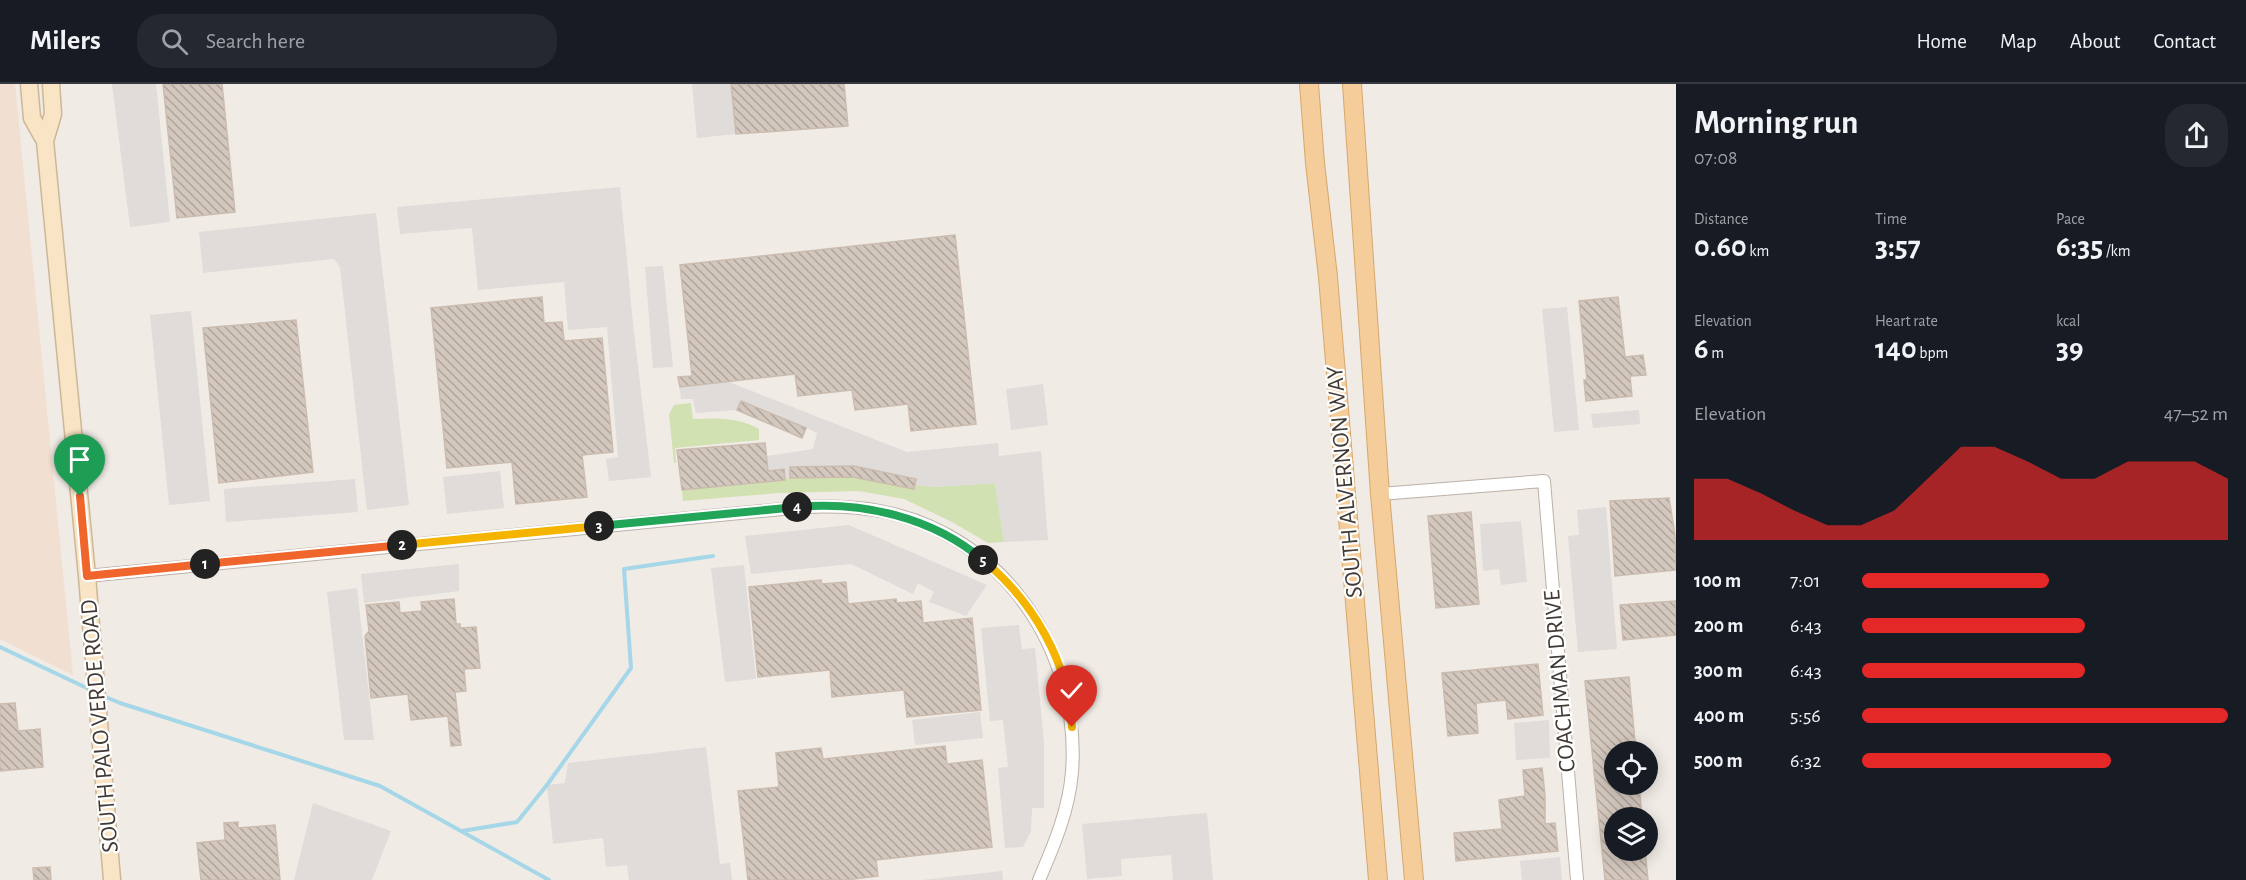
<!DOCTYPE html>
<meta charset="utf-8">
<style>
:root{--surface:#171b24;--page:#242831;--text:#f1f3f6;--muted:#9ea1a6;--line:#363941;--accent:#e42827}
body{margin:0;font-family:"Alegreya Sans",sans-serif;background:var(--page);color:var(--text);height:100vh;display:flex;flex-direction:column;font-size:22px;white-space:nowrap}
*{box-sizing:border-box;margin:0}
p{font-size:20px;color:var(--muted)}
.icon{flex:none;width:33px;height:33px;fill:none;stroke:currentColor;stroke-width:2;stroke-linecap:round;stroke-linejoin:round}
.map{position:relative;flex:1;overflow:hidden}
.panel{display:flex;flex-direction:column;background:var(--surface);width:570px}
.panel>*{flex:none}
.buttons{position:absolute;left:1604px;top:657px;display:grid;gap:12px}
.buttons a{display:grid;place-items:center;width:54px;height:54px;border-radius:50%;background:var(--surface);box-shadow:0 3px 15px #0003;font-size:30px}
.pin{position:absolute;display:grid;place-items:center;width:51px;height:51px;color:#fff;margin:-62px -26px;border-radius:50% 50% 50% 0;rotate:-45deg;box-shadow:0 0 6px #0007}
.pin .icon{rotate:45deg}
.km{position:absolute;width:30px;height:30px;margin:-15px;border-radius:50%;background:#222;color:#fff;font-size:16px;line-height:30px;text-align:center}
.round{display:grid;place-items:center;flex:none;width:63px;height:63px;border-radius:24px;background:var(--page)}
.summary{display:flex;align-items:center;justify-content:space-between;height:102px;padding:0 18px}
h1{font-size:33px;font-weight:700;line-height:45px}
.metrics{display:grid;grid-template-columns:repeat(3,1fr);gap:9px;height:102px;padding:6px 18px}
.metrics div{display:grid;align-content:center}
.metrics b{font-size:30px;font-weight:700}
.metrics small{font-size:16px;font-weight:400}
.metrics p{font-size:16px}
.chart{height:168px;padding:12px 18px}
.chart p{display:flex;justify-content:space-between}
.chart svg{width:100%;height:108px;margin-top:6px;fill:var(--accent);opacity:.7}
ul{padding:0 18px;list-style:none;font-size:20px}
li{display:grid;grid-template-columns:96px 72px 1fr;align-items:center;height:45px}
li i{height:15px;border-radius:8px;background:var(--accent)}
header{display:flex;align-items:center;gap:36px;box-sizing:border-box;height:84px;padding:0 30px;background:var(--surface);border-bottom:2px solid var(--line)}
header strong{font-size:28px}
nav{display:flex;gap:33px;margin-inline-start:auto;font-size:21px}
.search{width:420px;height:54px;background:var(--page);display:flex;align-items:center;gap:15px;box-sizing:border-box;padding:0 21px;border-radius:24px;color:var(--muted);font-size:22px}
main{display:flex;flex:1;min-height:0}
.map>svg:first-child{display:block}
.commercial{fill:#f1dfd1}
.green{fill:#d2e1b1}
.parking{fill:#dfdcd9}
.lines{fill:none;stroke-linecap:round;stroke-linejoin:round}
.stream{stroke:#a6d7e8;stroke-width:4}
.building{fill:url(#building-back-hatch);stroke:#cbbcaf;stroke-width:1.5}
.street-casing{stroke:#bbb1a8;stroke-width:14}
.secondary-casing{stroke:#ccb798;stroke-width:19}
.primary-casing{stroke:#d7a76c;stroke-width:20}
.street{stroke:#fff;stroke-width:12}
.secondary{stroke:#f9e5c6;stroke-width:16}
.primary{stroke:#f4cd9a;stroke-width:18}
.split-1-casing{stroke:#fff;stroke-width:12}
.split-2-casing{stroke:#fff;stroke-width:12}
.split-3-casing{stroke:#fff;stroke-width:12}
.split-4-casing{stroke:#fff;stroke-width:12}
.split-5-casing{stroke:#fff;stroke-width:12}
.split-6-casing{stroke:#fff;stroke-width:12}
.split-1{stroke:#f0652b;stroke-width:8}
.split-2{stroke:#f0652b;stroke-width:8}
.split-3{stroke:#f5b400;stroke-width:8}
.split-4{stroke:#22a559;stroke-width:8}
.split-5{stroke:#22a559;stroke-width:8}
.split-6{stroke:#f5b400;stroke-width:8}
.labels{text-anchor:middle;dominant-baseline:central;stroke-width:4.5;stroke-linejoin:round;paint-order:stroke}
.street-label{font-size:24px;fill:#423b35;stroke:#fff}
</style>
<header>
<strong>Milers</strong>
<div class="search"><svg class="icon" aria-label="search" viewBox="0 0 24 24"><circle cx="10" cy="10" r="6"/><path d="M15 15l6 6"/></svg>Search here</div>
<nav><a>Home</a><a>Map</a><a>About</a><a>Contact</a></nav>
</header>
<main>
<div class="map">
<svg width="1676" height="796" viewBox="0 0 1676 796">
<defs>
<pattern id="building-back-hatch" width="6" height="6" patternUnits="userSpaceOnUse" patternTransform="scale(1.5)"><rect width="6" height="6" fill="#d4c8be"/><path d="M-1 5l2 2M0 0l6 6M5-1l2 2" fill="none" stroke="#aea49b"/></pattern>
</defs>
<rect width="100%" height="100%" fill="#f0ebe5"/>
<!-- commercial -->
<path class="commercial" d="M 0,0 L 15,0 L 73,591 L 0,555 Z"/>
<!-- green -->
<path class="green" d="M 691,319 L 693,335 C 716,334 738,333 759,345 L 759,356 L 675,364 L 676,379 L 674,379 L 669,330 L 674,321 Z
M 855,393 L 914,405 L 915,400 L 933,403 L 995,399 L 1004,458 L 988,459 L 952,438 L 904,415 L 859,407 L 779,409 L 683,417 L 682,406 L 790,394 Z"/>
<!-- parking -->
<path class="parking" d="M 112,0 L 156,0 L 170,138 L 130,143 Z
M 692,0 L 731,0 L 736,50 L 697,54 Z
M 620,103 L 633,240 L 651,393 L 609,397 L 606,375 L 618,373 L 607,243 L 568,246 L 564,198 L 478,206 L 472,144 L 400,150 L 397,123 Z
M 376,129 L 409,421 L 367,426 L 340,183 L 334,175 L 203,189 L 199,148 Z
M 663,182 L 673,283 L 653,284 L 645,183 Z
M 1567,223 L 1579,346 L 1554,348 L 1542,225 Z
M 191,227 L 210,417 L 169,421 L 150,231 Z
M 728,288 L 729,298 L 907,368 L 998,359 L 999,372 L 1041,367 L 1048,456 L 1004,458 L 995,399 L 933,403 L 915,401 L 914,405 L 855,393 L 790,394 L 682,406 L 677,366 L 765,359 L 767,372 L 813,365 L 817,349 L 807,344 L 802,354 L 737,326 L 696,329 L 693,315 L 681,315 L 678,293 Z
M 1043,300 L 1048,341 L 1011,346 L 1006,305 Z
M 1639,326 L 1640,340 L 1593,344 L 1591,330 Z
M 500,387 L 504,424 L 447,430 L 443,393 Z
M 355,395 L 358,428 L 226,438 L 224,405 Z
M 1606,423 L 1617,565 L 1578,568 L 1568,452 L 1579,451 L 1577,426 Z
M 1521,437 L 1527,498 L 1501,501 L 1499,485 L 1483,487 L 1480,440 Z
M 849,441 L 987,501 L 966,532 L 929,518 L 934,508 L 918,499 L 913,510 L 851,480 L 751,490 L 745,452 Z
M 459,480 L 459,507 L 364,519 L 361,490 Z
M 744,481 L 756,595 L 725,598 L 711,484 Z
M 357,504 L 374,656 L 344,656 L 327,508 Z
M 1019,541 L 1022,565 L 1035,564 L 1044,659 L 1044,724 L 1032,724 L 1031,747 L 1023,763 L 1005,764 L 998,684 L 1008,683 L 1003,636 L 990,637 L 981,544 Z
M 980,628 L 983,654 L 915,661 L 912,636 Z
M 1549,636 L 1550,674 L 1516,676 L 1514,639 Z
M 706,663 L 720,780 L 730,779 L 732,796 L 629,796 L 627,781 L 606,783 L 603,754 L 553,760 L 547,701 L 565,699 L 568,679 Z
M 313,719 L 391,747 L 372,796 L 294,796 Z
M 1207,729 L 1213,796 L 1173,796 L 1171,771 L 1121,775 L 1122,792 L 1087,795 L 1082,740 Z
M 1560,773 L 1562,796 L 1522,796 L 1520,777 Z
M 1002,787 L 1003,796 L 922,796 Z"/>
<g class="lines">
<!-- stream -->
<path class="stream" d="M 0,563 L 91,606
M 101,611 L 120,619 L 380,702 L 549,796
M 462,747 L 517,738 L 547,701 L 631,584 L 624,485 L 713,472"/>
</g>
<!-- building -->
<path class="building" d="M 163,0 L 222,0 L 235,128 L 177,134 Z
M 731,0 L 844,0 L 848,42 L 736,50 Z
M 955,151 L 976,340 L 911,347 L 908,320 L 855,326 L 852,306 L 798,312 L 795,290 L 680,303 L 678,293 L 692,292 L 680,181 Z
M 542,213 L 544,239 L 562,238 L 564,257 L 602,254 L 613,368 L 582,371 L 587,413 L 516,420 L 512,378 L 447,384 L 431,224 Z
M 1618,213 L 1625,273 L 1643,271 L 1646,291 L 1630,292 L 1632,312 L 1586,317 L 1584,296 L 1587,296 L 1579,217 Z
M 296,236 L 313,388 L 219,399 L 203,244 Z
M 741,317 L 806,344 L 802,354 L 737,326 Z
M 765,359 L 768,387 L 784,385 L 785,396 L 682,406 L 677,366 Z
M 854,382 L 916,395 L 914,405 L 853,393 L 790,394 L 790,383 Z
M 1669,414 L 1675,451 L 1676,486 L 1615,492 L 1610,417 Z
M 1471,428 L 1479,520 L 1436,524 L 1428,432 Z
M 821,496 L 822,500 L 846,498 L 848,520 L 896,515 L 897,519 L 921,517 L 923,539 L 972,534 L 981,626 L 907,633 L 904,606 L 832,613 L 830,586 L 758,593 L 749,503 Z
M 454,515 L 456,540 L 460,540 L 460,544 L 476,543 L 480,584 L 464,585 L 466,607 L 455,608 L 461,661 L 451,662 L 448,632 L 411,636 L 408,610 L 371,614 L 365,552 L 369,547 L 366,521 L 399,518 L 400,529 L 422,527 L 421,518 Z
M 1676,517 L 1676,551 L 1623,556 L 1620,521 Z
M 1538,580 L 1543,631 L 1508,635 L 1506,616 L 1476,619 L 1478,649 L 1448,652 L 1442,589 Z
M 1629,593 L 1636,668 L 1614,668 L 1614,700 L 1639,700 L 1642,734 L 1614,734 L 1614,766 L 1645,766 L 1648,796 L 1605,796 L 1585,597 Z
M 15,619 L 18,647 L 40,645 L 43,683 L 0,687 L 0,620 Z
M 945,662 L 947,680 L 982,676 L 992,763 L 876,776 L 878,792 L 846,796 L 748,796 L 738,707 L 779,703 L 776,669 L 821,664 L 823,675 Z
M 1542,684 L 1545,711 L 1545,740 L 1555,739 L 1558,767 L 1456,777 L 1454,749 L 1502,745 L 1499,716 L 1525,712 L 1523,686 Z
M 238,738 L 238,744 L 275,741 L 280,796 L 201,796 L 197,759 L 225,756 L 224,739 Z
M 50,783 L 51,796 L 34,796 L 33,784 Z"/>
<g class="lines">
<!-- street casing -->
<g class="street-casing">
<path id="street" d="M 1380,410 L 1544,397 L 1577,796
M 87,492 L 803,423 C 829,422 854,422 880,427 C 1003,450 1081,567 1072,688 C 1069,726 1054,761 1039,796"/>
</g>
<!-- secondary casing -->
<g class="secondary-casing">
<path id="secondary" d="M 29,0 L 32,34 L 45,57
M 51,0 L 53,30 L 45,57 L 87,492 L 112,796"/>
</g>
<!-- primary casing -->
<g class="primary-casing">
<path id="primary" d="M 1309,0 L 1315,79 L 1328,193 L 1378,796
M 1352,0 L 1380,410 L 1414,796"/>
</g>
<!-- street -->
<use href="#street" class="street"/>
<!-- secondary -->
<use href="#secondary" class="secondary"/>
<!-- primary -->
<use href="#primary" class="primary"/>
</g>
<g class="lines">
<!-- split-1 casing -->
<g class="split-1-casing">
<path id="split-1" d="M 80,412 L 87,492 L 205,480"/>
</g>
<!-- split-2 casing -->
<g class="split-2-casing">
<path id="split-2" d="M 205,480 L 402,461"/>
</g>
<!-- split-3 casing -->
<g class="split-3-casing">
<path id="split-3" d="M 402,461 L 599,442"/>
</g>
<!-- split-4 casing -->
<g class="split-4-casing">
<path id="split-4" d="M 599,442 L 797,423"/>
</g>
<!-- split-5 casing -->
<g class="split-5-casing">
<path id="split-5" d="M 797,423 C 862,417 932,433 983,476"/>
</g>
<!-- split-6 casing -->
<g class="split-6-casing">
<path id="split-6" d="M 983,476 C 1032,516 1069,578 1072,643"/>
</g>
<!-- split-1 -->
<use href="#split-1" class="split-1"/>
<!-- split-2 -->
<use href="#split-2" class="split-2"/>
<!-- split-3 -->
<use href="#split-3" class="split-3"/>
<!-- split-4 -->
<use href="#split-4" class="split-4"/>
<!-- split-5 -->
<use href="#split-5" class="split-5"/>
<!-- split-6 -->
<use href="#split-6" class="split-6"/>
</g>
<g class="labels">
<!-- street labels -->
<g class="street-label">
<text transform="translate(1345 398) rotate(-95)">SOUTH ALVERNON WAY</text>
<text transform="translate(1560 597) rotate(-95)">COACHMAN DRIVE</text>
<text transform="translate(100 642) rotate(-95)">SOUTH PALO VERDE ROAD</text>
</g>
</g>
</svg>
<div class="buttons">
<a><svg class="icon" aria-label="locate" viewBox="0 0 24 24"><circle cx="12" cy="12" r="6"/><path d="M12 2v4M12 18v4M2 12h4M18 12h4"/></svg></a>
<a><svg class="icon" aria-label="layers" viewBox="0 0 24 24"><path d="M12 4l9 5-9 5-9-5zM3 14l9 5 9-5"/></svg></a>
</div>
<div class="pin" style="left:80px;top:412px;background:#1e9e55"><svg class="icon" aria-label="arrive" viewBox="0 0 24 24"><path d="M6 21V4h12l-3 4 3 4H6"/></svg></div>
<div class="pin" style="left:1072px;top:643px;background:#d93025"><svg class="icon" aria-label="check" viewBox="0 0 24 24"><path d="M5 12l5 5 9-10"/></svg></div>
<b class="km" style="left:205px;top:480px">1</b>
<b class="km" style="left:402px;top:461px">2</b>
<b class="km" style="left:599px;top:442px">3</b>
<b class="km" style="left:797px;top:423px">4</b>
<b class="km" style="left:983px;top:476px">5</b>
</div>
<section class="panel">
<div class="summary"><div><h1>Morning run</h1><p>07:08</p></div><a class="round"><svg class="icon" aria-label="share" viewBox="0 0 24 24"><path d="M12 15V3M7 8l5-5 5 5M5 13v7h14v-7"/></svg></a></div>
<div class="metrics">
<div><p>Distance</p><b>0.60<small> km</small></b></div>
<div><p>Time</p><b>3:57</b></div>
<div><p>Pace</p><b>6:35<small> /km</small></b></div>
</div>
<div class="metrics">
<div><p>Elevation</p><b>6<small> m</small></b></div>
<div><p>Heart rate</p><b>140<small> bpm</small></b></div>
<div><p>kcal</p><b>39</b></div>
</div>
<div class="chart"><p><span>Elevation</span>47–52 m</p>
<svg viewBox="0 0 160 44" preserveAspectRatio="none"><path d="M0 44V19L10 19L20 25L30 32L40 38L50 38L60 32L70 19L80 6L90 6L100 12L110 19L120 19L130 12L140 12L150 12L160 19V44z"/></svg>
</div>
<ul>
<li><b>100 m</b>7:01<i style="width:51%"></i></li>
<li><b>200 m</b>6:43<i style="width:61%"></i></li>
<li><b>300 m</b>6:43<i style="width:61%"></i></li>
<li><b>400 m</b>5:56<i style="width:100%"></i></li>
<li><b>500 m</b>6:32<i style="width:68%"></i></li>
</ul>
</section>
</main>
